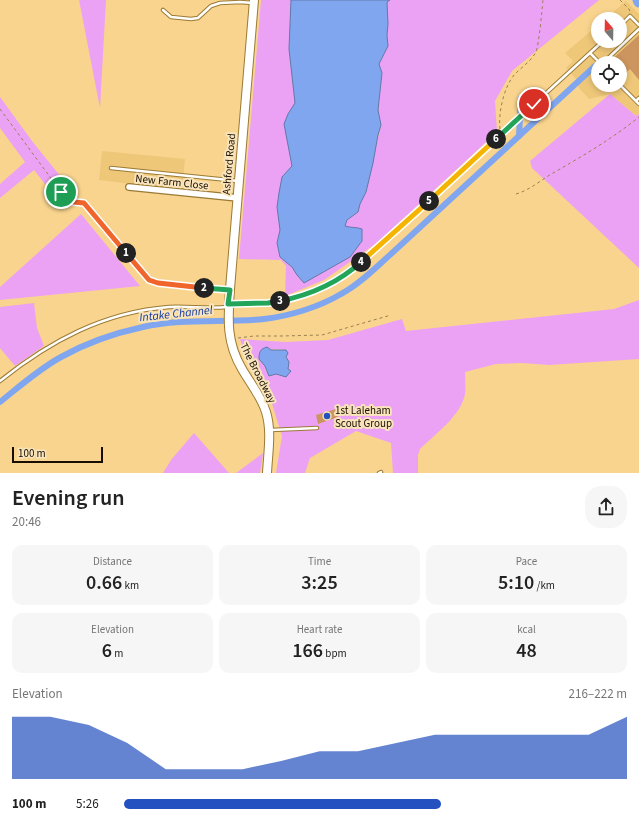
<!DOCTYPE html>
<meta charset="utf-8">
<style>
:root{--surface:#fff;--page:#f6f6f6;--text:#222;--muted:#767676;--accent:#2351bf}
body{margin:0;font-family:"Source Sans 3",sans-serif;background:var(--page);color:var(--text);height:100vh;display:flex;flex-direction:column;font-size:15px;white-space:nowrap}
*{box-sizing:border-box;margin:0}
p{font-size:13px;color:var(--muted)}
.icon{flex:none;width:22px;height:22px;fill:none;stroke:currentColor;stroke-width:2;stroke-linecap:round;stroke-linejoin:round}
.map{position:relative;height:473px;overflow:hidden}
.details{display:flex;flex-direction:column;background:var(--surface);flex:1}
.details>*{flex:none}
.needle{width:26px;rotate:340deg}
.buttons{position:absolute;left:591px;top:12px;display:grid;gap:8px}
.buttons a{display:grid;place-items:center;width:36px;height:36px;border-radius:50%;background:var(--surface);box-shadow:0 2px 6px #0003;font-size:20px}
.scale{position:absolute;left:12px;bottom:10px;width:91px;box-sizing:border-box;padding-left:4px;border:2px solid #170d00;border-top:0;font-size:11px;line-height:14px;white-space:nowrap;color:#170d00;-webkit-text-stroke:3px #f9e4bb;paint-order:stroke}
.pin{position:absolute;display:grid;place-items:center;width:34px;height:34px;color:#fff;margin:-17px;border:2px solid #fff;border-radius:50%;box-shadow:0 1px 4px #0007}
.km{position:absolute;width:20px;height:20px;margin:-10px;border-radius:50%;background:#222;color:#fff;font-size:11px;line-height:20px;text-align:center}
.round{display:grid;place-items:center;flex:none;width:42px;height:42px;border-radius:16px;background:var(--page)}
.head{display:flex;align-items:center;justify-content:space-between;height:68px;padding:0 12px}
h1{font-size:22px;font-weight:600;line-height:30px}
.stats{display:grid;grid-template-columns:repeat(3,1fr);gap:6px;height:68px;padding:4px 12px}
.stats div{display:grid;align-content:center;border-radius:10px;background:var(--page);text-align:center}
.stats b{font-size:20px;font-weight:600}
.stats small{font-size:11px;font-weight:400}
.stats p{font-size:11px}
.chart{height:112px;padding:8px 12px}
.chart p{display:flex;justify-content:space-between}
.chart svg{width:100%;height:72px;margin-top:4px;fill:var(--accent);opacity:.7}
ul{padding:0 12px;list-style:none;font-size:13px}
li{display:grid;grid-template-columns:64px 48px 1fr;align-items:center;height:30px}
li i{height:10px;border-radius:5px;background:var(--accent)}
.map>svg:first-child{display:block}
.built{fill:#eec779;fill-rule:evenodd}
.green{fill:#eca2f4;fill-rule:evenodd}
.water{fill:#81a6f0;stroke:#6178a8}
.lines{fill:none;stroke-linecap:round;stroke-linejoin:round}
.canal{stroke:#81a6f0;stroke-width:6}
.river{stroke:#81a6f0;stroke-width:11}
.building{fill:#cc945f}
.lane-casing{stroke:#9b7a34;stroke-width:4.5}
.street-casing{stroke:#9b7a34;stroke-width:8}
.secondary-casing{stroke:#9b7a34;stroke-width:10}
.path{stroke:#9a8052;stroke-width:1;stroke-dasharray:3 3;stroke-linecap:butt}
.lane{stroke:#fff;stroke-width:2.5}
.street{stroke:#fff;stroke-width:5.5}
.secondary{stroke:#fff;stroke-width:8}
.split-1-casing{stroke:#fff;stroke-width:8}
.split-2-casing{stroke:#fff;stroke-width:8}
.split-3-casing{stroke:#fff;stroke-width:8}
.split-4-casing{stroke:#fff;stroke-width:8}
.split-5-casing{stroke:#fff;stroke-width:8}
.split-6-casing{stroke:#fff;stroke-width:8}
.split-7-casing{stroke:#fff;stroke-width:8}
.split-1{stroke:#f0652b;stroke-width:5}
.split-2{stroke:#f0652b;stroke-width:5}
.split-3{stroke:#22a559;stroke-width:5}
.split-4{stroke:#22a559;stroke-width:5}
.split-5{stroke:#f5b400;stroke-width:5}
.split-6{stroke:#f5b400;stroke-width:5}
.split-7{stroke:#22a559;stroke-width:5}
.poi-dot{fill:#2351bf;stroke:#f9e4bb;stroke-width:1.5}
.labels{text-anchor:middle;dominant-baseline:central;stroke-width:4;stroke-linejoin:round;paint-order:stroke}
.street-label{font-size:11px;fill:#170d00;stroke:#f9e4bb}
.poi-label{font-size:11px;fill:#170d00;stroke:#f9e4bb;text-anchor:start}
.water-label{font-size:12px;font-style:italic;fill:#103aa3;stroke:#f9e4bb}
</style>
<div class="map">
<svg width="639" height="473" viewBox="0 0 639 473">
<rect width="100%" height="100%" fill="#f8d48e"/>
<!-- built -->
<path class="built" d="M 626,1 L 639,14 L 639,114 L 636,116 L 610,94 L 589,99 L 579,88 L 576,79 L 566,68 L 573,61 L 565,53 L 598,25 L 598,41 L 620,41 L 620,19 L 605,19 ZM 598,63 L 620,63 L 620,85 L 598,85 Z
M 102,151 L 185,159 L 182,190 L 99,180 Z"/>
<!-- green -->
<path class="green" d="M 79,0 L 106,0 L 100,108 Z
M 261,0 L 291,0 L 289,49 L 295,103 L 288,114 L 292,166 L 282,177 L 277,207 L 280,230 L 277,243 L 280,257 L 292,267 L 297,275 L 304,283 L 350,257 L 359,228 L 351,228 L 345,226 L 347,220 L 358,212 L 360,204 L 366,192 L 381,125 L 378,110 L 382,73 L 379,64 L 388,46 L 387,35 L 388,24 L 387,2 L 390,0 L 599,0 L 512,71 L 495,101 L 497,132 L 377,243 L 324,280 L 285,296 L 286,266 L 281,260 L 239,259 Z
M 610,94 L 636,116 L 639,114 L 639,268 L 532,168 L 530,161 Z
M 0,97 L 32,141 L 73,192 L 60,203 L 34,170 L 0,198 L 0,184 L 25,162 L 0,128 Z
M 81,214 L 140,286 L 0,300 L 0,287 Z
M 639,300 L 639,359 L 549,365 L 522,363 L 496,364 L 465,372 C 465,379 466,387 465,394 C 461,416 435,434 420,449 L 418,455 L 418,473 L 393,473 L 391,443 L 356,431 L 310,458 L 305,473 L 276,473 L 282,436 L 268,391 L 247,360 L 240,339 L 286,342 L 328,340 L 402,319 L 406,331 L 614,309 ZM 275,349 L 286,350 L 286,357 L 289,362 L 288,369 L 281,376 L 266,371 L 265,366 L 259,359 L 270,350 Z
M 34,303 L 37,328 L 44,346 L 15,366 L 0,348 L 0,307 Z
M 194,433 L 229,473 L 163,473 L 171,460 Z
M 263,453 L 260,473 L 236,473 Z"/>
<!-- water -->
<path class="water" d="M 291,0 L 390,0 L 387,2 L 388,24 L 387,35 L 388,46 L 379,64 L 382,73 L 378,110 L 381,125 L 378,135 L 373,163 L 366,192 L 360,204 L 358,212 L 347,220 L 345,226 C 351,228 357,227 362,229 L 362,241 L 350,257 L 304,283 L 297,275 L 292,267 L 280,257 L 277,243 L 280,230 L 277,207 L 279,193 L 282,177 L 292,166 L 284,124 L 288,114 L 295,103 L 289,49 Z
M 267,347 L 271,350 L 286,350 L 288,353 L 286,357 L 289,362 L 288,369 L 291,371 L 286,377 L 276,374 L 269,376 L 265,366 L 259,359 C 259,352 260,349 267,347 Z"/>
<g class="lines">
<!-- canal -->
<path class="canal" d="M 519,136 L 521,98
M 0,402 C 20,386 39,369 61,357 C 86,343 115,333 143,327 C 182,318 224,323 264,319 C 290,316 319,307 341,294 C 360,284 375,268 391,254 L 595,66"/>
<!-- river -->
<path class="river" d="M 638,0 L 639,2"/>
</g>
<!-- building -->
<path class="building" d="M 639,35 L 639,80 L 630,69 L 620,78 L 620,63 L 608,63 Z
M 336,409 L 338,417 L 318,424 L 316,415 Z"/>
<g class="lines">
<!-- lane casing -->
<g class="lane-casing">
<path id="lane" d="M 163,10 L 171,17 L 191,19 L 198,18 L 211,6 L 220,3 L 240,2 L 253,3
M 620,26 L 630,16 L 639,25
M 590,53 L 600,63
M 603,63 L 639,29
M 620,85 L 639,104
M 636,101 L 639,98
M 111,168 L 238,181
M 183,285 L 228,290
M 231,304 C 243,304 256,304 269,303 C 301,299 328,286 355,268 L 603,41
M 0,381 C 50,341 104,312 169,307 C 188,306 208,309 227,307
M 271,430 L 317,428
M 379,473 L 381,472"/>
</g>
<!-- street casing -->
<g class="street-casing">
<path id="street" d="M 129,187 L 238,198"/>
</g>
<!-- secondary casing -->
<g class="secondary-casing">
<path id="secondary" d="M 254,0 L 230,289 C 228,319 226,342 242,369 C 250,383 261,396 266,412 C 272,431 268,453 267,473"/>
</g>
<!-- path -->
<path class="path" d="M 620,0 L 629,9 L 630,12
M 0,109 L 61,192 L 74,202 L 84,203 L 143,275 C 153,285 165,282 179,285
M 500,129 C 498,113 504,86 515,74 C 522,67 531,61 536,52 C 539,44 542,10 543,0
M 516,194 C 530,190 541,180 553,173 C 583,156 613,138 639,117
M 238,338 L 254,336 L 281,336 L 322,335 L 391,315"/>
<!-- lane -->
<use href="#lane" class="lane"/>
<!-- street -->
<use href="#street" class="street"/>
<!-- secondary -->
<use href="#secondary" class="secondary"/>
</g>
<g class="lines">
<!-- split-1 casing -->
<g class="split-1-casing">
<path id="split-1" d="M 61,192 L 74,202 L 84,203 L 126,253"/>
</g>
<!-- split-2 casing -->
<g class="split-2-casing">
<path id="split-2" d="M 126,253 L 149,280 L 158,283 L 204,288"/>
</g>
<!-- split-3 casing -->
<g class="split-3-casing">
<path id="split-3" d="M 204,288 L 230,290 L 228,304 L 268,303 L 280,301"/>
</g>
<!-- split-4 casing -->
<g class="split-4-casing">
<path id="split-4" d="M 280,301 C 310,295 338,283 361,262"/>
</g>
<!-- split-5 casing -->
<g class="split-5-casing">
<path id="split-5" d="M 361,262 L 429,201"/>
</g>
<!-- split-6 casing -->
<g class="split-6-casing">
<path id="split-6" d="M 429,201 L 496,139"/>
</g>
<!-- split-7 casing -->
<g class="split-7-casing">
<path id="split-7" d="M 496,139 L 534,104"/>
</g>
<!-- split-1 -->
<use href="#split-1" class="split-1"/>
<!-- split-2 -->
<use href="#split-2" class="split-2"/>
<!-- split-3 -->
<use href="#split-3" class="split-3"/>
<!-- split-4 -->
<use href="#split-4" class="split-4"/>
<!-- split-5 -->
<use href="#split-5" class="split-5"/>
<!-- split-6 -->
<use href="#split-6" class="split-6"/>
<!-- split-7 -->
<use href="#split-7" class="split-7"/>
</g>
<!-- markers -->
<circle class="poi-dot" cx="327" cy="416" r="4"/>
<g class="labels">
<!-- street labels -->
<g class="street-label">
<text transform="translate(229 164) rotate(-85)">Ashford Road</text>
<text transform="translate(172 182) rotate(6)">New Farm Close</text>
<text transform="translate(258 373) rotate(63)">The Broadway</text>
</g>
<!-- poi labels -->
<g class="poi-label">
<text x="335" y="410">1st Laleham<tspan x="335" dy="13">Scout Group</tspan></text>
</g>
<!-- water labels -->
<g class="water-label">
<text transform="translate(176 314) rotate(-6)">Intake Channel</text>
</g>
</g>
</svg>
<div class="buttons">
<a><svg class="needle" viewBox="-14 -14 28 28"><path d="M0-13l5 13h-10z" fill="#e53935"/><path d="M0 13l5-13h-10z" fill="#767676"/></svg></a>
<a><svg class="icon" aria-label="locate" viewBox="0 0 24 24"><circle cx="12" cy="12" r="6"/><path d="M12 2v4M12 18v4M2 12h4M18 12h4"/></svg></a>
</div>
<div class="scale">100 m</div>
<div class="pin" style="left:61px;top:192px;background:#1e9e55"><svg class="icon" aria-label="arrive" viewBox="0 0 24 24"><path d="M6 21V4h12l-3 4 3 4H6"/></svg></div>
<div class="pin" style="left:534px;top:104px;background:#d93025"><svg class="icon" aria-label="check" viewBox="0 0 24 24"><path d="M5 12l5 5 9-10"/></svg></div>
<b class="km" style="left:126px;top:253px">1</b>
<b class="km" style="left:204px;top:288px">2</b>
<b class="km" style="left:280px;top:301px">3</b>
<b class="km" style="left:361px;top:262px">4</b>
<b class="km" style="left:429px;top:201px">5</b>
<b class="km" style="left:496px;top:139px">6</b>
</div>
<section class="details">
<div class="head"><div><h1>Evening run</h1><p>20:46</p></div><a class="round"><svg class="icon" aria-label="share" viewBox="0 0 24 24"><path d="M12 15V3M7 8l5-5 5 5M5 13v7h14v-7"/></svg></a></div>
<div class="stats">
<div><p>Distance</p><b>0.66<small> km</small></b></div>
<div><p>Time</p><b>3:25</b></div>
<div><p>Pace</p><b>5:10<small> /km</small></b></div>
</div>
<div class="stats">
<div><p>Elevation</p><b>6<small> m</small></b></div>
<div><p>Heart rate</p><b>166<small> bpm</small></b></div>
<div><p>kcal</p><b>48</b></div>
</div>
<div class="chart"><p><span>Elevation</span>216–222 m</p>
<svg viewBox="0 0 160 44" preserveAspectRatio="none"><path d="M0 44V6L10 6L20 11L30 22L40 38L50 38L60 38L70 33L80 27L90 27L100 22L110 17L120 17L130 17L140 17L150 17L160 6V44z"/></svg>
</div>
<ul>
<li><b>100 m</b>5:26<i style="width:63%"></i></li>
</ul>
</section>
